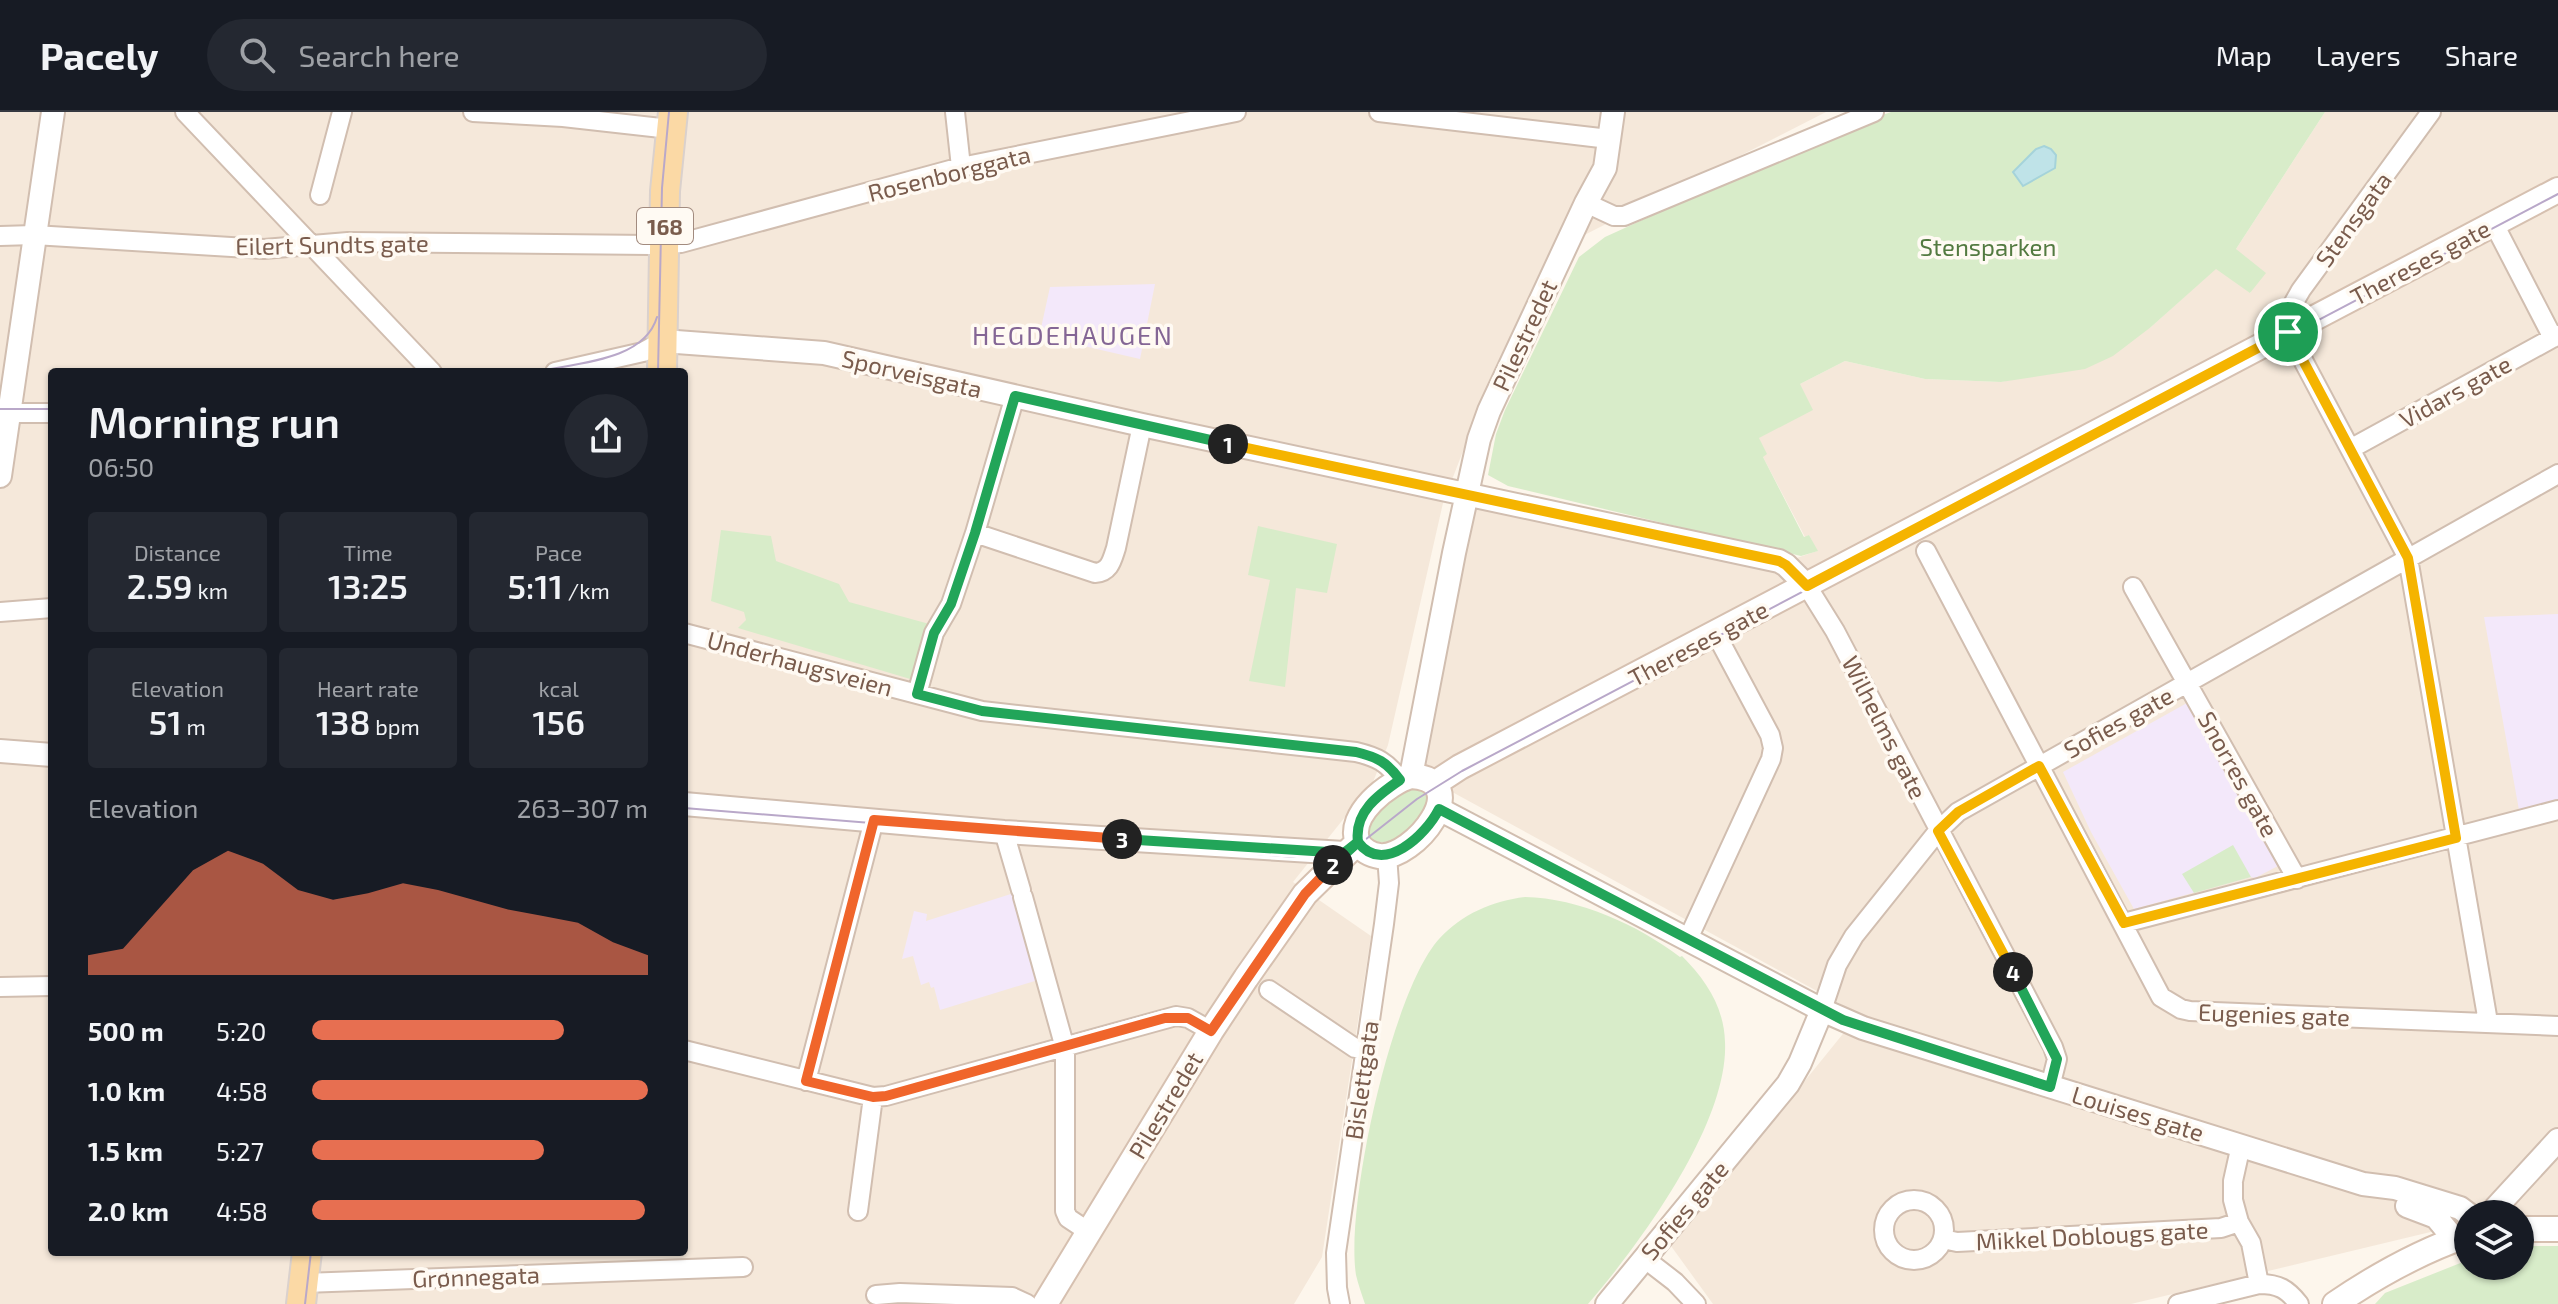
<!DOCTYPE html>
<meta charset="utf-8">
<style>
:root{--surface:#171b24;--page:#242831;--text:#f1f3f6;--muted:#9ea1a6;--line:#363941;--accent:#e76f51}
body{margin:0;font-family:"Exo 2",sans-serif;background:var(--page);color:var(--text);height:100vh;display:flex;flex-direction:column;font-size:30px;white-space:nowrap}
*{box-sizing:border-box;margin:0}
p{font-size:26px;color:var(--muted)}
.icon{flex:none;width:44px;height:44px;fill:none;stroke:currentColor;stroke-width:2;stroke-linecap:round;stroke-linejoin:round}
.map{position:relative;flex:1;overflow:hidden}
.side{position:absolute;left:48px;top:256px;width:640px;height:888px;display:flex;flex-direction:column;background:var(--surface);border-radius:8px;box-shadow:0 2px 6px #0004}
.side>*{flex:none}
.controls{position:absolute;left:2454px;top:1088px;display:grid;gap:16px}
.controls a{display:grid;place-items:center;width:80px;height:80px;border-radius:50%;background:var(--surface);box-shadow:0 2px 6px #0004;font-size:40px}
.pin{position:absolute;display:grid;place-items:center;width:68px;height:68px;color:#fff;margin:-34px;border:4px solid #fff;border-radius:50%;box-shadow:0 2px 8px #0007}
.km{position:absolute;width:40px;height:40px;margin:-20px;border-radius:50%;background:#222;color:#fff;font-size:22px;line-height:40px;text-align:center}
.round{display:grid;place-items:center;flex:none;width:84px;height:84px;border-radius:42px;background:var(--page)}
.head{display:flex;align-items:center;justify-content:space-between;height:136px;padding:0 40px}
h1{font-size:44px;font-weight:600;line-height:60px}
.figures{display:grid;grid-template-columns:repeat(3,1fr);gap:12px;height:136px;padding:8px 40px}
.figures div{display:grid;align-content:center;border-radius:8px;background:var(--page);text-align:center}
.figures b{font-size:34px;font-weight:600}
.figures small{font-size:22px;font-weight:400}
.figures p{font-size:22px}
.chart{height:224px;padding:16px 40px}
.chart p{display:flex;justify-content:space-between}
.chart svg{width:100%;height:144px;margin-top:8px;fill:var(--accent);opacity:.7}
ul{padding:0 40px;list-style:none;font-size:26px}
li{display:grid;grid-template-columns:128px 96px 1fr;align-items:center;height:60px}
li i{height:20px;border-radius:10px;background:var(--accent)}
header{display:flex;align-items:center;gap:48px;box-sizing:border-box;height:112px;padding:0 40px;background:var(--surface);border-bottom:2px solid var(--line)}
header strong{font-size:38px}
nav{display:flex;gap:44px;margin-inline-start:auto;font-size:28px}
.search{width:560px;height:72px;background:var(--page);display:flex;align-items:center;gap:20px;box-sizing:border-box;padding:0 28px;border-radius:44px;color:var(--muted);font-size:30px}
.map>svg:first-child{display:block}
.residential{fill:#f5e8da;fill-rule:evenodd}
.education{fill:#f3e8fa}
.green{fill:#d8ecc9}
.water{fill:#bfe3e8;stroke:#a5d3da;stroke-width:2}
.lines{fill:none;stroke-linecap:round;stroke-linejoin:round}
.minor-casing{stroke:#d1beb0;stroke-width:22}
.tertiary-casing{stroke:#d1beb0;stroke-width:26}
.secondary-casing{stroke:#d6c0b0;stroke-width:28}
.primary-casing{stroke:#dad1cd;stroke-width:32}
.minor{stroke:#fff;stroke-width:18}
.tertiary{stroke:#fff;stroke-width:22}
.secondary{stroke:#fff;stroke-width:24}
.primary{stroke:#fbd9a5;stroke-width:28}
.tram{stroke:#b9a8c9;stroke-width:2}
.split-1-casing{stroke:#fff;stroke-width:16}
.split-2-casing{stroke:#fff;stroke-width:16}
.split-3-casing{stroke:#fff;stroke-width:16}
.split-4-casing{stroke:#fff;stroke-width:16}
.split-5-casing{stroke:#fff;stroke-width:16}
.split-1{stroke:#f5b400;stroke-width:10}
.split-2{stroke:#22a559;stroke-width:10}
.split-3{stroke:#f0652b;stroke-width:10}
.split-4{stroke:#22a559;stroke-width:10}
.split-5{stroke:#f5b400;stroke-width:10}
.labels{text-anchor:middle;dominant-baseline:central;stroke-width:7;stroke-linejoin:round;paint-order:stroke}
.shield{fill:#fffaf3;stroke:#a28b7f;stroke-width:2}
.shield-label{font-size:22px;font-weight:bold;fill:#7a5c4d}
.street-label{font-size:24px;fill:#7a5c4d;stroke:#fffaf3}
.park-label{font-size:24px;fill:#537a41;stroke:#fffaf3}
.neighbourhood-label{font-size:26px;letter-spacing:2px;fill:#846695;stroke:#fffaf3}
</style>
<header>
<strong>Pacely</strong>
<div class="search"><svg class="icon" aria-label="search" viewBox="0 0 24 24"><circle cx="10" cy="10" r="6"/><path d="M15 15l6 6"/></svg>Search here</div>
<nav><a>Map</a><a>Layers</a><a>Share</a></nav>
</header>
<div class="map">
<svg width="2558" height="1192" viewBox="0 0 2558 1192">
<rect width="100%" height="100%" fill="#fdf6ec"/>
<!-- residential -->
<path class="residential" d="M 0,0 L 1826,0 L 1549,141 L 1492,264 L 1443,391 L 1388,633 L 1373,670 L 1293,770 L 1371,824 L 1322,1145 L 1294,1192 L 0,1192 ZM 52,260 L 684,260 L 684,1140 L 52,1140 Z
M 2325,0 L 2558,0 L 2558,1104 L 2468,1102 L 2468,1111 L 2131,1192 L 1713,1192 L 1671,1134 L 1859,902 L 1421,663 L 1470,382 L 1771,455 L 1817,439 L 1809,423 L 1805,425 L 1763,345 L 1759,326 L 1800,272 L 1845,249 L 1925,267 L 2001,270 L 2033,263 L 2151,215 L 2216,156 L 2251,181 L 2236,137 Z"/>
<!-- education -->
<path class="education" d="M 1155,172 L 1140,247 L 1049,226 L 1049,219 L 1041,216 L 1050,175 Z
M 2558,502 L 2558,688 L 2519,698 L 2484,505 Z
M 2187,591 L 2278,754 L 2255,766 L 2251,765 L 2134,797 L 2091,720 L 2063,660 Z
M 1014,781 L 1038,868 L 940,898 L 934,875 L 931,876 L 929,870 L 921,873 L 913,844 L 902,847 L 914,799 L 927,802 L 926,809 Z"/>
<!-- green -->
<path class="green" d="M 1891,0 L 2325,0 L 2236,137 L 2266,161 L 2250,181 L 2216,157 L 2151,215 L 2113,244 L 2085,257 L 2001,270 L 1925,267 L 1845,249 L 1800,272 L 1813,298 L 1759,326 L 1767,342 L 1763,345 L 1804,425 L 1809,423 L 1818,439 L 1801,444 L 1508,374 L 1488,363 L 1496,322 L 1505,298 L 1579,145 L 1605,125 L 1843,17 Z
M 1258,414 L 1337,432 L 1327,481 L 1296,476 L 1285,575 L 1249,569 L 1270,468 L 1248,463 Z
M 721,418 L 771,424 L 776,449 L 839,472 L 849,490 L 933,513 L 917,569 L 738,516 L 746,508 L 744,500 L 711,489 Z
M 1413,676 L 1427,680 L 1427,697 C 1413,713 1395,736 1372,729 L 1368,723 C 1369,699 1393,684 1413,676 Z
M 2233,733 L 2251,765 L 2194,781 L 2182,762 Z
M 1525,785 C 1579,786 1638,813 1680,845 L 1682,844 C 1706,868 1724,895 1725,930 C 1729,1011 1640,1132 1588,1192 L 1365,1192 C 1362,1183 1358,1172 1356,1163 C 1345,1093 1392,879 1439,827 C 1462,802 1492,789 1525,785 Z
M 2520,1134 L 2558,1134 L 2558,1192 L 2375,1192 L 2385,1181 L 2468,1148 L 2468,1154 L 2520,1154 Z"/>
<!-- water -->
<path class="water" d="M 2044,34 L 2051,37 L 2056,43 L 2055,56 L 2023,74 L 2013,60 L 2036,37 Z"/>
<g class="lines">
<!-- minor casing -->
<g class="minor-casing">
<path id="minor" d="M 185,0 L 432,260
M 473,0 L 563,5 L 670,17
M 955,0 L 961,55
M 1379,0 L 1609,27
M 2431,0 L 2301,178 C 2293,192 2285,203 2288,220 L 2408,446 L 2488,910
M 320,83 L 342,0
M 1586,91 L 1614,104 L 1624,104 L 1874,0
M 2494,112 L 2553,226
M 0,124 L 34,123 L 264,137 L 348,130 L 650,133 L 681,131 L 961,55 L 1236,0
M 555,260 L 643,240 L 663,229
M 1015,284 L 975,421 L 1095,461 C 1110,460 1112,448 1116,436 L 1142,313
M 0,301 L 52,301
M 2352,336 L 2558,223
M 1926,439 L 2161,885 L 2181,897 L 2190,899 L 2558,914
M 1807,474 L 1835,519 L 2053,935 L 2057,947 L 2050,975
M 2133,475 L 2297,767
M 0,500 L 52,496
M 684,521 L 982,599 L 1356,640 C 1377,645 1387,650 1400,668
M 917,582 L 934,521 L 951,492 L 975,421
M 1004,720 L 1021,778
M 1023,785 L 1065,936 L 1065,1099 L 1068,1106 L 1089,1120
M 2124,811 L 2558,698
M 1688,827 L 1771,647 L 1773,636 L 1770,623 L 1716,522
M 0,875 L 52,874
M 1269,878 L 1355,936 L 1366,938
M 1822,898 L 1837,853 L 1854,824 L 1938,719 L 1958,700 L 2558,362
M 684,938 L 873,985 L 886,984 L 1176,904 L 1188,906 L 1211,919
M 806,969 L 874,708
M 2241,1033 L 2233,1069 L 2233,1088 L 2239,1110 L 2251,1131 L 2259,1172
M1884 1118a30 30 0 1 1 60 0a30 30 0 1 1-60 0Z
M 858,1099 L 873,985
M 1943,1127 L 1957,1130 L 2221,1116 L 2239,1110
M 1644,1146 L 1675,1170 L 1696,1192
M 304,1171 L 743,1155
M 876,1183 L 900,1181 L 1012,1185 L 1027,1192
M 1340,1192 L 1337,1176 L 1336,1141 L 1384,812 L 1389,771 L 1387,743
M 2178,1192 L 2259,1172 C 2279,1172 2287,1177 2299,1192"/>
</g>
<!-- tertiary casing -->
<g class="tertiary-casing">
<path id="tertiary" d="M 663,229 L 824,241 L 1142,313 L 1779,449 L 1786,453 L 1807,474
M 0,364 L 53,0
M 0,639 L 52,643
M 1411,664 L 1454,441 L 1479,327 L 1489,299 L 1586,91 L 1605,56 L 1613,0
M 684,692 L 1004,720 L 1344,741
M 1439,697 L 1822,898 L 1863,916 L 2363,1072 L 2395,1076 L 2460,1096 L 2468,1102
M 2407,1094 L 2436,1105 L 2455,1128
M 2490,1102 L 2558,1028
M 1607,1192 L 1788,972 L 1800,951 L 1822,898"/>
</g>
<!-- secondary casing -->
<g class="secondary-casing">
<path id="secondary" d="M 1411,664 C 1477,668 1414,748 1379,744 C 1371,743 1362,738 1358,731 C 1346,703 1389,670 1411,664 Z
M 1434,672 L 1460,655 L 2558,78
M 2520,1117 L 2558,1117
M 1045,1192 L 1211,919 L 1246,866 L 1305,782 L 1358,730
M 2335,1192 C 2376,1164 2421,1139 2468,1123"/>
</g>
<!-- primary casing -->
<g class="primary-casing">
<path id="primary" d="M 662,260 L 665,79 L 673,0
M 301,1192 L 307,1140"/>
</g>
<!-- minor -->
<use href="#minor" class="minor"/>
<!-- tertiary -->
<use href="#tertiary" class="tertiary"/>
<!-- secondary -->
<use href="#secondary" class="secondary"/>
<!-- primary -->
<use href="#primary" class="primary"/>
<!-- tram -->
<path class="tram" d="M 535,260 C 574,251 644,250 657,205
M 658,260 L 662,76 L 669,0
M 0,297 L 52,297
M 684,696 L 1294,745 L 1322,743 L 1356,735 L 1417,687 L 1462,659 L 2558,82
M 305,1192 L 311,1140"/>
</g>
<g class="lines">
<!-- split-1 casing -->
<g class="split-1-casing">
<path id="split-1" d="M 1228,332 L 1779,449 L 1786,453 L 1807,474 L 2288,220"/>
</g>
<!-- split-2 casing -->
<g class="split-2-casing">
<path id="split-2" d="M 1228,332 L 1015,284 L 975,421 L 951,492 L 934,521 L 917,582 L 982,599 L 1356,640 C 1377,645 1387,650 1400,668 C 1378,683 1354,700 1358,730 L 1333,753"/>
</g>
<!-- split-3 casing -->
<g class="split-3-casing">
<path id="split-3" d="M 1122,727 L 874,708 L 806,969 L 873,985 L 886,984 L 1165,906 L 1188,906 L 1211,919 L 1305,782 L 1333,753"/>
</g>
<!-- split-4 casing -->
<g class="split-4-casing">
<path id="split-4" d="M 1122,727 L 1344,741 L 1358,730 C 1383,764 1426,723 1439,697 L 1843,908 L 2050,975 L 2057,947 L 2013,860"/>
</g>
<!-- split-5 casing -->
<g class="split-5-casing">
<path id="split-5" d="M 2013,860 L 1938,719 L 1958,700 L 2039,654 L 2124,811 L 2456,726 L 2408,446 L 2288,220"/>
</g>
<!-- split-1 -->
<use href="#split-1" class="split-1"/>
<!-- split-2 -->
<use href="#split-2" class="split-2"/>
<!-- split-3 -->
<use href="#split-3" class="split-3"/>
<!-- split-4 -->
<use href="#split-4" class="split-4"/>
<!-- split-5 -->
<use href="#split-5" class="split-5"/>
</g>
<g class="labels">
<!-- shield labels -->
<rect class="shield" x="637" y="96" width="56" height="36" rx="6"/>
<g class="shield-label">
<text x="665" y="114">168</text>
</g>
<!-- street labels -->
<g class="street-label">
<text transform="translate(949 61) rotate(-14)">Rosenborggata</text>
<text transform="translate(2353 107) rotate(-54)">Stensgata</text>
<text transform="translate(332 132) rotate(-1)">Eilert Sundts gate</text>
<text transform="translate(2420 150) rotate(-28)">Thereses gate</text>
<text transform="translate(1524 223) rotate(-65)">Pilestredet</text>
<text transform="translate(912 261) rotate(13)">Sporveisgata</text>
<text transform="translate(2455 279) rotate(-29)">Vidars gate</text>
<text transform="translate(1698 531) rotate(-28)">Thereses gate</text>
<text transform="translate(800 551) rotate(15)">Underhaugsveien</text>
<text transform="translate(2118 610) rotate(-29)">Sofies gate</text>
<text transform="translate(1885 615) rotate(63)">Wilhelms gate</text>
<text transform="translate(2239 662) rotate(61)">Snorres gate</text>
<text transform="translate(2274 902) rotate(2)">Eugenies gate</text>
<text transform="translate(1361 968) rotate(-82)">Bislettgata</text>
<text transform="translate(1165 993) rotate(-59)">Pilestredet</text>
<text transform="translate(2138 1001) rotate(17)">Louises gate</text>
<text transform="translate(1684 1098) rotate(-50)">Sofies gate</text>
<text transform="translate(2092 1123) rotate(-3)">Mikkel Doblougs gate</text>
<text transform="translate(476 1164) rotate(-2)">Grønnegata</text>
</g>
<!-- park labels -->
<g class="park-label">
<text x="1988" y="134">Stensparken</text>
</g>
<!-- neighbourhood labels -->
<g class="neighbourhood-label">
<text x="1073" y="222">HEGDEHAUGEN</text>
</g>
</g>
</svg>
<div class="controls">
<a><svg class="icon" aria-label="layers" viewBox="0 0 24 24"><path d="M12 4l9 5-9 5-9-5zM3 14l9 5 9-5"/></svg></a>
</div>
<div class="pin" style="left:2288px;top:220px;background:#1e9e55"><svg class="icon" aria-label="arrive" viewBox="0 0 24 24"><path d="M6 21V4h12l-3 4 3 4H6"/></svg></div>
<b class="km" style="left:1228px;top:332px">1</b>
<b class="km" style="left:1333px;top:753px">2</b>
<b class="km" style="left:1122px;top:727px">3</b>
<b class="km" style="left:2013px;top:860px">4</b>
<section class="side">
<div class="head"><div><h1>Morning run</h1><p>06:50</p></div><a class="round"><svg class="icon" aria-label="share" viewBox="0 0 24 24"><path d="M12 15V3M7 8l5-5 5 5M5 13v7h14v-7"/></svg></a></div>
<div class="figures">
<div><p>Distance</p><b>2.59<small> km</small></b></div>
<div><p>Time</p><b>13:25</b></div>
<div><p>Pace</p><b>5:11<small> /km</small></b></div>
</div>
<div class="figures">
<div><p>Elevation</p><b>51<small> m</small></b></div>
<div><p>Heart rate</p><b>138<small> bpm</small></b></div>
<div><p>kcal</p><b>156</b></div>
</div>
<div class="chart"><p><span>Elevation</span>263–307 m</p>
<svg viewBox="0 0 160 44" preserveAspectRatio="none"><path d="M0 44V38L10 36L20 24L30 12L40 6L50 10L60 18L70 21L80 19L90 16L100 18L110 21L120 24L130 26L140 28L150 34L160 38V44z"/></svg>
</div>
<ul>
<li><b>500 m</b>5:20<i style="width:75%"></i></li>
<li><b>1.0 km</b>4:58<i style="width:100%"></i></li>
<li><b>1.5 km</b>5:27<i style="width:69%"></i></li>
<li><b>2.0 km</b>4:58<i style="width:99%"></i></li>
</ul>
</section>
</div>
